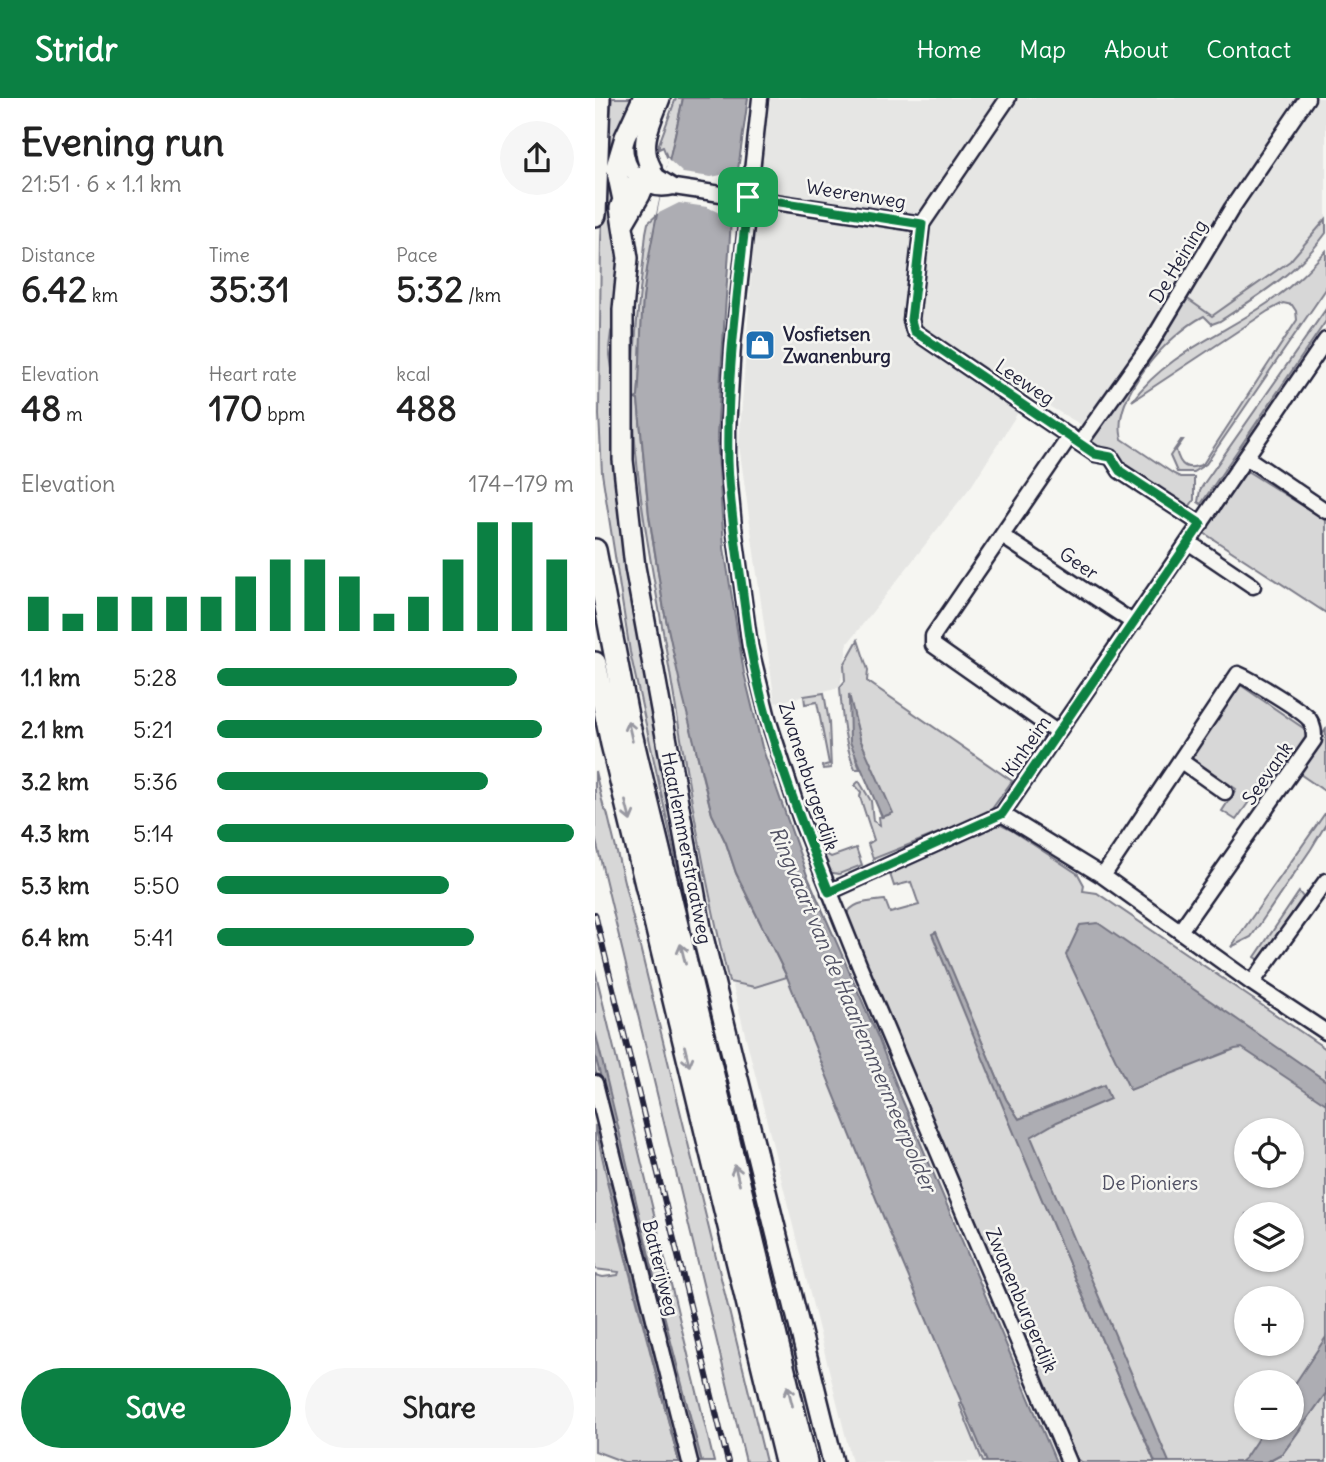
<!DOCTYPE html>
<meta charset="utf-8">
<style>
:root{--surface:#fff;--page:#f6f6f6;--text:#222;--muted:#767676;--accent:#0b8043}
body{margin:0;font-family:Delius,sans-serif;background:var(--page);color:var(--text);height:100vh;display:flex;flex-direction:column;font-size:26px;white-space:nowrap}
*{box-sizing:border-box;margin:0}
p{font-size:23px;color:var(--muted)}
.icon{flex:none;width:38px;height:38px;fill:none;stroke:currentColor;stroke-width:2;stroke-linecap:round;stroke-linejoin:round}
.map{position:relative;flex:1;overflow:hidden}
.panel{display:flex;flex-direction:column;background:var(--surface);width:595px}
.panel>*{flex:none}
.fabs{position:absolute;left:639px;top:1020px;display:grid;gap:14px}
.fabs a{display:grid;place-items:center;width:70px;height:70px;border-radius:50%;background:var(--surface);box-shadow:0 2px 5px #0004;font-size:35px}
.pin{position:absolute;display:grid;place-items:center;width:60px;height:60px;color:#fff;margin:-30px;border-radius:14px;box-shadow:0 4px 10px #0006}
.round{display:grid;place-items:center;flex:none;width:74px;height:74px;border-radius:37px;background:var(--page)}
.overview{display:flex;align-items:center;justify-content:space-between;height:119px;padding:0 21px}
h1{font-size:38px;font-weight:700;line-height:52px}
.stats{display:grid;grid-template-columns:repeat(3,1fr);gap:10px;height:119px;padding:7px 21px}
.stats div{display:grid;align-content:center}
.stats b{font-size:35px;font-weight:700}
.stats small{font-size:19px;font-weight:400}
.stats p{font-size:19px}
.chart{height:196px;padding:14px 21px}
.chart p{display:flex;justify-content:space-between}
.chart svg{width:100%;height:126px;margin-top:7px;stroke:var(--accent);stroke-width:6}
.button{display:flex;gap:14px;margin-top:auto;padding:14px 21px}
.button a{flex:1;height:80px;border-radius:42px;background:var(--accent);color:#fff;font-size:28px;font-weight:700;line-height:80px;text-align:center}
.button a+a{background:var(--page);color:var(--text)}
ul{padding:0 21px;list-style:none;font-size:23px}
li{display:grid;grid-template-columns:112px 84px 1fr;align-items:center;height:52px}
li i{height:18px;border-radius:9px;background:var(--accent)}
header{display:flex;align-items:center;gap:42px;box-sizing:border-box;height:98px;padding:0 35px;background:var(--accent);color:#fff}
header strong{font-size:33px}
nav{display:flex;gap:38px;margin-inline-start:auto;font-size:24px}
main{display:flex;flex:1;min-height:0}
.map>svg:first-child{display:block}
.built{fill:#e6e6e4}
.green{fill:#d7d7d7;stroke:#7c7c89;stroke-width:2;fill-rule:evenodd}
.water{fill:#adadb3;stroke:#757583;stroke-width:2}
.pier{fill:#f6f6f2}
.lines{fill:none;stroke-linecap:round;stroke-linejoin:round}
.minor-casing{stroke:#22223b;stroke-width:19}
.major-casing{stroke:#22223b;stroke-width:24}
.highway-casing{stroke:#22223b;stroke-width:26}
.minor{stroke:#f6f6f2;stroke-width:14}
.major{stroke:#f6f6f2;stroke-width:19}
.highway{stroke:#f6f6f2;stroke-width:21}
.rail-casing{stroke:#22223b;stroke-width:6}
.rail{stroke:#f6f6f2;stroke-width:3.5;stroke-dasharray:10;stroke-linecap:butt}
.oneway{stroke:#9797a0}
.route-casing{stroke:#fff;stroke-width:14}
.route{stroke:#0b8043;stroke-width:9}
.labels{text-anchor:middle;dominant-baseline:central;stroke-width:5;stroke-linejoin:round;paint-order:stroke}
.street-label{font-size:19px;fill:#22223b;stroke:#f6f6f2}
.poi-label{font-size:19px;font-weight:bold;fill:#22223b;stroke:#f6f6f2;text-anchor:start}
.park-label{font-size:19px;fill:#4f4f62;stroke:#f6f6f2}
.water-label{font-size:21px;font-style:italic;fill:#535365;stroke:#f6f6f2}
</style>
<header>
<strong>Stridr</strong>
<nav><a>Home</a><a>Map</a><a>About</a><a>Contact</a></nav>
</header>
<main>
<section class="panel">
<div class="overview"><div><h1>Evening run</h1><p>21:51 · 6 × 1.1 km</p></div><a class="round"><svg class="icon" aria-label="share" viewBox="0 0 24 24"><path d="M12 15V3M7 8l5-5 5 5M5 13v7h14v-7"/></svg></a></div>
<div class="stats">
<div><p>Distance</p><b>6.42<small> km</small></b></div>
<div><p>Time</p><b>35:31</b></div>
<div><p>Pace</p><b>5:32<small> /km</small></b></div>
</div>
<div class="stats">
<div><p>Elevation</p><b>48<small> m</small></b></div>
<div><p>Heart rate</p><b>170<small> bpm</small></b></div>
<div><p>kcal</p><b>488</b></div>
</div>
<div class="chart"><p><span>Elevation</span>174–179 m</p>
<svg viewBox="0 0 160 44" preserveAspectRatio="none"><path d="M5 44V32M15 44V38M25 44V32M35 44V32M45 44V32M55 44V32M65 44V25M75 44V19M85 44V19M95 44V25M105 44V38M115 44V32M125 44V19M135 44V6M145 44V6M155 44V19"/></svg>
</div>
<ul>
<li><b>1.1 km</b>5:28<i style="width:84%"></i></li>
<li><b>2.1 km</b>5:21<i style="width:91%"></i></li>
<li><b>3.2 km</b>5:36<i style="width:76%"></i></li>
<li><b>4.3 km</b>5:14<i style="width:100%"></i></li>
<li><b>5.3 km</b>5:50<i style="width:65%"></i></li>
<li><b>6.4 km</b>5:41<i style="width:72%"></i></li>
</ul>
<div class="button"><a>Save</a><a>Share</a></div>
</section>
<div class="map">
<svg width="731" height="1364" viewBox="0 0 731 1364">
<rect width="100%" height="100%" fill="#f6f6f2"/>
<filter id="ink" filterUnits="userSpaceOnUse"><feTurbulence type="fractalNoise" baseFrequency=".0143" numOctaves="2"/><feDisplacementMap in="SourceGraphic" scale="14" xChannelSelector="R" yChannelSelector="G"/><feConvolveMatrix kernelMatrix="1 2 1 2 8 2 1 2 1" color-interpolation-filters="sRGB"/></filter>
<g filter="url(#ink)">
<!-- built -->
<path class="built" d="M 175,0 L 731,0 L 731,121 L 695,162 L 617,218 L 591,201 L 501,335 L 434,297 L 377,387 L 253,545 L 245,589 L 180,605 L 144,347 L 162,98 Z
M 189,873 L 323,1201 L 392,1364 L 257,1364 L 136,880 Z"/>
<!-- green -->
<path class="green" d="M 17,0 L 42,0 L 18,128 L 25,162 L 21,222 L 16,234 L 14,250 L 17,271 L 19,358 L 41,525 L 90,794 L 89,799 L 35,554 L 7,375 L 4,317 L 6,142 L 9,71 Z
M 81,0 L 88,0 L 75,60 L 72,59 L 68,49 L 64,51 L 64,46 Z
M 64,115 L 48,201 L 44,286 L 43,300 L 41,301 L 43,302 L 54,417 L 69,512 L 108,681 L 117,716 L 131,745 L 141,775 L 192,879 L 160,889 L 134,884 C 107,772 89,659 70,545 C 56,464 39,381 38,298 C 38,243 46,189 51,135 L 53,125 Z
M 731,121 L 731,135 C 704,173 663,198 625,223 L 617,226 L 609,218 C 574,236 515,298 527,341 L 579,376 L 585,379 L 599,379 L 599,402 L 592,412 L 527,370 C 526,352 510,352 496,348 L 496,342 L 552,262 L 591,200 L 617,218 L 695,163 Z
M 731,153 L 731,191 L 611,366 L 598,374 L 582,374 L 575,358 L 586,342 L 588,342 L 581,352 C 585,369 592,373 608,366 L 702,222 L 701,213 L 697,207 L 688,205 L 673,213 L 537,303 C 574,253 632,235 680,200 C 700,186 715,170 731,153 Z
M 731,211 L 731,223 L 606,406 L 603,404 L 605,392 L 610,384 Z
M 652,373 L 731,422 L 731,515 L 609,435 Z
M 263,542 L 273,572 L 272,583 L 417,683 L 394,715 L 278,761 L 273,746 L 279,742 L 265,699 L 266,694 L 260,687 L 264,683 L 276,703 L 278,723 L 285,727 L 284,719 L 293,717 L 265,641 L 254,600 L 261,661 L 265,671 L 260,671 C 249,644 247,618 245,589 L 250,583 L 249,567 Z
M 644,586 L 717,636 L 693,672 L 678,670 L 641,722 L 627,713 L 641,691 L 595,659 Z
M 229,595 L 234,624 L 236,670 L 228,671 L 227,668 L 234,666 L 222,604 L 210,606 L 209,598 Z
M 731,631 L 731,694 L 702,674 Z
M 0,673 L 9,711 L 12,714 L 171,1364 L 151,1364 L 0,739 Z
M 731,714 L 731,726 L 716,751 L 656,839 L 636,849 Z
M 404,726 L 416,732 L 483,776 L 489,787 L 488,793 L 502,795 L 731,951 L 731,983 L 658,934 L 644,941 L 731,1001 L 731,1247 L 697,1301 L 696,1284 L 651,1284 L 651,1330 L 678,1330 L 656,1364 L 569,1364 L 428,1035 L 509,988 L 424,1021 L 411,1001 L 340,834 C 408,1013 483,1189 560,1364 L 487,1364 L 478,1358 L 376,1111 L 250,819 C 257,803 273,804 290,802 L 295,815 L 324,807 L 316,784 L 299,788 L 294,773 L 394,728 ZM 651,1032 L 696,1032 L 696,1078 L 651,1078 ZM 651,1116 L 696,1116 L 696,1162 L 651,1162 ZM 651,1200 L 696,1200 L 696,1246 L 651,1246 Z
M 261,750 L 267,767 L 244,776 L 233,774 L 225,753 L 236,759 Z
M 704,794 L 708,799 L 666,863 L 660,859 Z
M 0,872 L 119,1364 L 98,1364 L 0,971 Z
M 0,1027 L 27,1146 L 84,1364 L 29,1364 L 0,1353 L 0,1177 L 8,1179 L 23,1177 L 24,1174 L 0,1171 Z
M 731,1295 L 731,1364 L 671,1364 L 688,1355 Z
M 368,1304 L 392,1364 L 388,1364 L 364,1305 Z"/>
<!-- water -->
<path class="water" d="M 88,0 L 153,0 L 136,122 L 122,337 L 129,450 L 149,575 L 167,649 L 212,777 L 282,937 L 306,999 L 461,1364 L 392,1364 L 292,1128 L 192,879 L 141,775 L 131,745 L 117,716 L 88,599 L 69,512 L 54,417 L 43,302 L 40,301 L 43,299 C 46,267 45,234 48,202 C 55,134 74,67 88,0 Z
M 254,596 L 265,641 L 298,715 L 287,719 L 255,644 Z
M 503,825 L 731,983 L 731,1006 L 647,950 L 640,951 L 535,992 L 471,857 L 485,827 Z
M 341,834 L 411,1001 L 424,1021 L 509,987 L 515,1001 L 462,1024 L 436,1039 L 574,1364 L 560,1364 C 483,1189 409,1013 337,836 Z
M 0,933 L 60,1182 L 107,1364 L 102,1364 L 41,1113 L 0,957 Z
M 12,1084 L 15,1084 L 87,1364 L 84,1364 Z
M 731,1239 L 731,1295 L 688,1355 L 671,1364 L 645,1364 L 650,1360 L 670,1330 L 696,1330 L 697,1290 Z"/>
<!-- pier -->
<path class="pier" d="M 73,61 L 88,75 L 116,79 L 142,74 L 137,121 L 112,109 L 84,105 L 62,116 Z"/>
<g class="lines">
<!-- minor casing -->
<g class="minor-casing">
<path id="minor" d="M 165,0 L 138,247 L 133,331 L 133,366 L 139,429 L 155,548 L 174,624 L 206,722 L 265,869 L 474,1364
M 30,45 C 30,74 49,96 79,89 L 327,126 L 413,0
M 28,102 L 42,79 L 56,70 L 63,79 L 79,89
M 327,126 L 316,222 L 319,233 L 500,356 L 516,359 L 525,373 L 606,426
M 485,345 L 556,245 L 637,110 L 712,0
M 651,359 L 731,413
M 407,438 L 539,525
M 593,444 L 658,488
M 463,635 L 338,547 L 338,538 L 475,338
M 586,663 L 630,694
M 407,716 L 508,778 L 657,885 L 731,934
M 508,778 L 643,576 C 657,582 705,611 714,621 C 719,628 719,635 719,642 L 585,833
M 234,794 L 407,716 L 731,242
M 657,885 L 731,783
M 0,985 L 95,1364"/>
</g>
<!-- major casing -->
<g class="major-casing">
<path id="major" d="M 48,0 L 30,39 L 21,69 L 28,102 L 25,110 L 33,160 L 28,212 L 28,362 L 40,469 L 107,835 L 238,1364
M 28,126 L 45,97 L 56,70 C 43,45 56,24 65,0"/>
</g>
<!-- highway casing -->
<g class="highway-casing">
<path id="highway" d="M 0,117 L 4,0
M 0,452 L 33,623 L 211,1364
M 0,565 L 17,646 L 191,1364"/>
</g>
<!-- minor -->
<use href="#minor" class="minor"/>
<!-- major -->
<use href="#major" class="major"/>
<!-- highway -->
<use href="#highway" class="highway"/>
<!-- rail casing -->
<g class="rail-casing">
<path id="rail" d="M 0,816 L 133,1364"/>
</g>
<!-- rail -->
<use href="#rail" class="rail"/>
</g>
<!-- one-way arrows -->
<defs><path id="oneway-shaft" d="M-6 0H5M1.5-3L5.5 0L1.5 3" fill="none" stroke-width="1.6" stroke-linecap="round" stroke-linejoin="round" transform="scale(1.75)"/></defs>
<g class="oneway">
<use href="#oneway-shaft" transform="translate(35 633) rotate(-103)"/>
<use href="#oneway-shaft" transform="translate(33 713) rotate(76)"/>
<use href="#oneway-shaft" transform="translate(88 856) rotate(-104)"/>
<use href="#oneway-shaft" transform="translate(92 958) rotate(76)"/>
<use href="#oneway-shaft" transform="translate(142 1077) rotate(-104)"/>
<use href="#oneway-shaft" transform="translate(195 1298) rotate(-104)"/>
</g>
</g>
<g class="lines" filter="url(#ink)">
<!-- route casing -->
<g class="route-casing">
<path id="route" d="M 153,99 L 327,126 L 316,222 L 319,233 L 500,356 L 516,359 L 525,373 L 606,426 L 407,716 L 234,794 C 202,714 170,631 155,547 C 151,521 148,494 144,468 C 139,433 134,398 133,363 C 131,275 144,186 153,99 Z"/>
</g>
<!-- route -->
<use href="#route" class="route"/>
</g>
<!-- icons -->
<defs>
<g id="shop-square" transform="scale(1.575)"><rect x="-9" y="-9" width="18" height="18" rx="4" fill="#1f6fb2" stroke="#f6f6f2"/><path d="M-5-2.5h2.3a2.7 3.5 0 0 1 5.4 0H5L5.5 6h-11ZM-1.5-2.5h3a1.5 2.3 0 0 0-3 0Z" fill="#fff"/></g>
</defs>
<g fill-rule="evenodd">
<use href="#shop-square" x="165" y="247"/>
</g>
<g class="labels">
<!-- street labels -->
<g class="street-label">
<text transform="translate(261 96) rotate(9)">Weerenweg</text>
<text transform="translate(583 163) rotate(-59)">De Heining</text>
<text transform="translate(430 284) rotate(34)">Leeweg</text>
<text transform="translate(484 465) rotate(34)">Geer</text>
<text transform="translate(431 648) rotate(-55)">Kinheim</text>
<text transform="translate(672 675) rotate(-55)">Seevank</text>
<text transform="translate(214 678) rotate(72)">Zwanenburgerdijk</text>
<text transform="translate(92 750) rotate(79)">Haarlemmerstraatweg</text>
<text transform="translate(66 1170) rotate(76)">Batterijweg</text>
<text transform="translate(427 1202) rotate(67)">Zwanenburgerdijk</text>
</g>
<!-- poi labels -->
<g class="poi-label">
<text x="188" y="236">Vosfietsen<tspan x="188" dy="22">Zwanenburg</tspan></text>
</g>
<!-- park labels -->
<g class="park-label">
<text x="555" y="1085">De Pioniers</text>
</g>
<!-- water labels -->
<g class="water-label">
<text transform="translate(258 911) rotate(67)">Ringvaart van de Haarlemmermeerpolder</text>
</g>
</g>
</svg>
<div class="fabs">
<a><svg class="icon" aria-label="locate" viewBox="0 0 24 24"><circle cx="12" cy="12" r="6"/><path d="M12 2v4M12 18v4M2 12h4M18 12h4"/></svg></a>
<a><svg class="icon" aria-label="layers" viewBox="0 0 24 24"><path d="M12 4l9 5-9 5-9-5zM3 14l9 5 9-5"/></svg></a>
<a>+</a>
<a>−</a>
</div>
<div class="pin" style="left:153px;top:99px;background:#1e9e55"><svg class="icon" aria-label="arrive" viewBox="0 0 24 24"><path d="M6 21V4h12l-3 4 3 4H6"/></svg></div>
</div>
</main>
